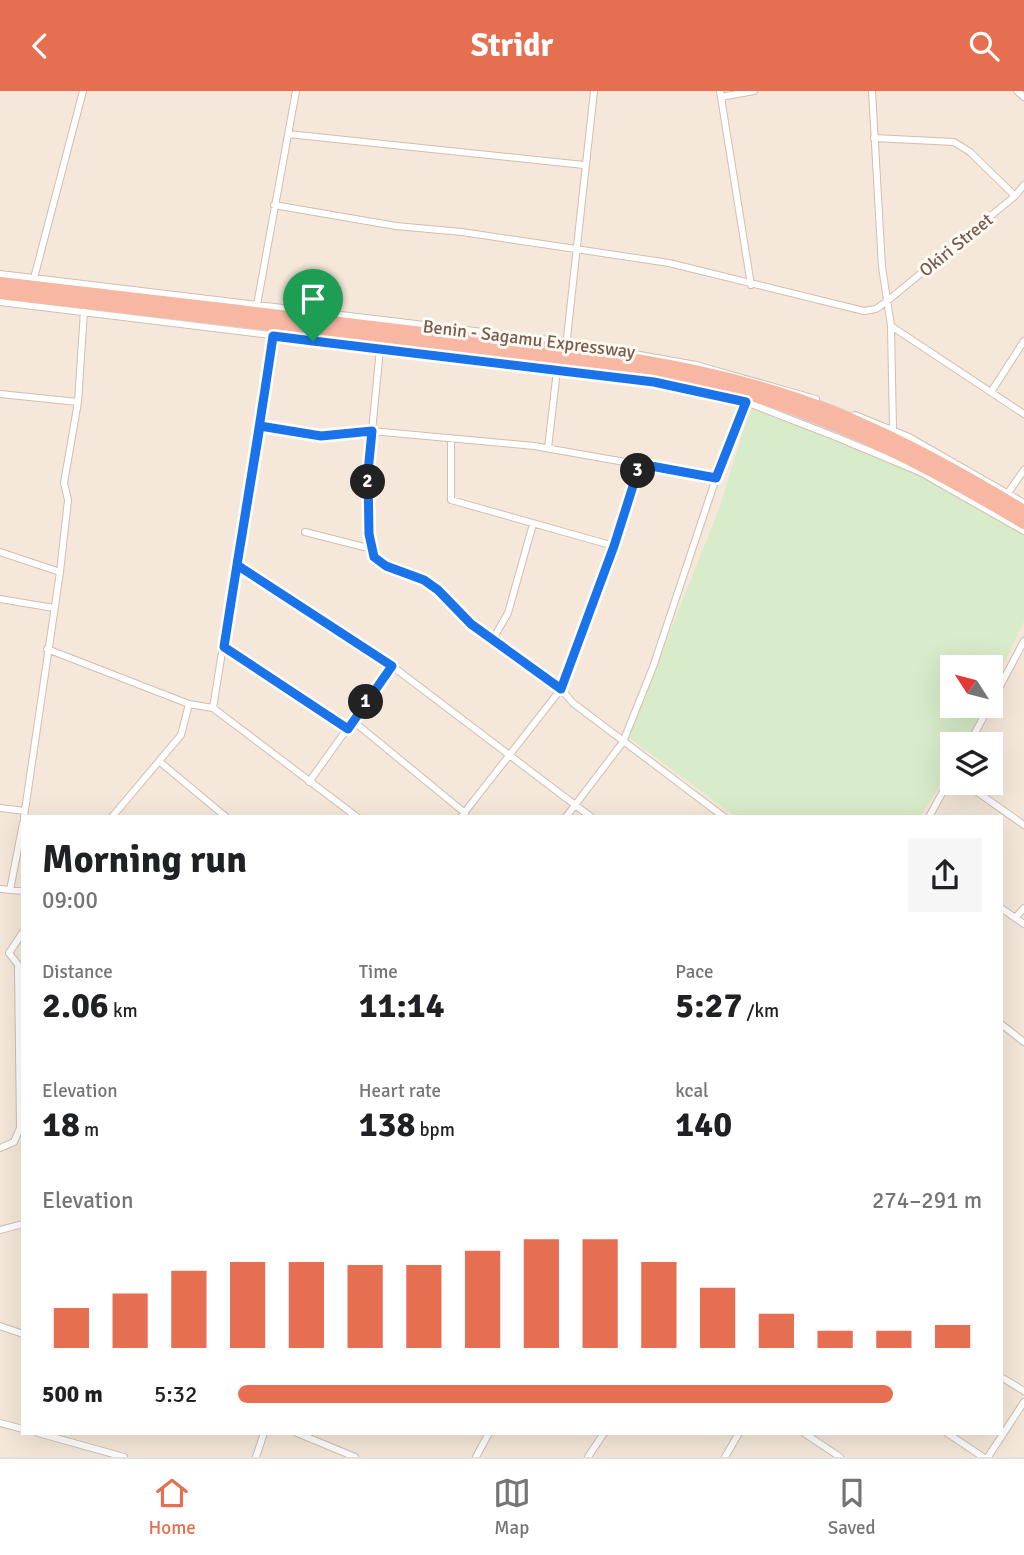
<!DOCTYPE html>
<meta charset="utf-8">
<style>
:root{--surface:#fff;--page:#f6f6f6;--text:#202124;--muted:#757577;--line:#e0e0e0;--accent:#e76f51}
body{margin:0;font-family:Signika,sans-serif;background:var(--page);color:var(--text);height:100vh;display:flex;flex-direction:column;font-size:26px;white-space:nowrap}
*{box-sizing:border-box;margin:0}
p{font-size:23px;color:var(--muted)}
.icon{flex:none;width:38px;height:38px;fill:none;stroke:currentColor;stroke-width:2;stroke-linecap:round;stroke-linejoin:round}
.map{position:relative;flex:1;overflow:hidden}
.side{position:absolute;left:21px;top:724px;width:982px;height:620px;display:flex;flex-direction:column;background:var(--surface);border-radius:0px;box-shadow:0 7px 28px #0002}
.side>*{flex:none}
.needle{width:46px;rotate:306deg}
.buttons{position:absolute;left:940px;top:564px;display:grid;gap:14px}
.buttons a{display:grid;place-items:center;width:63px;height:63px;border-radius:0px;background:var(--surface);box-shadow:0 7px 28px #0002;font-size:35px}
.pin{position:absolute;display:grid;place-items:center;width:60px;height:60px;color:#fff;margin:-72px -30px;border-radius:50% 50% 50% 0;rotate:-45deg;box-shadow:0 0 7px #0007}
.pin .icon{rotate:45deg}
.km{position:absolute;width:35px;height:35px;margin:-18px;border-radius:50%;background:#222;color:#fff;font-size:19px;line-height:35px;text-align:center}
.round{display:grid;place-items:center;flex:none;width:74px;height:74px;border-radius:0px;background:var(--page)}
.summary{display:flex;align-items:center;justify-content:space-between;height:119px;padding:0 21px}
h1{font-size:38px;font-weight:800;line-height:52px}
.stats{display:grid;grid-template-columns:repeat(3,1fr);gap:10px;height:119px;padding:7px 21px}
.stats div{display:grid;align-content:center}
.stats b{font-size:35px;font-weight:800}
.stats small{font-size:19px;font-weight:400}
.stats p{font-size:19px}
.chart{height:196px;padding:14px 21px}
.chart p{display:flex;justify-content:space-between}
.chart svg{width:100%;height:126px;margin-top:7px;stroke:var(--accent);stroke-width:6}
ul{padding:0 21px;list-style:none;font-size:23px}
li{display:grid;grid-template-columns:112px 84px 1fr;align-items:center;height:52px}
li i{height:18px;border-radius:9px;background:var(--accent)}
header{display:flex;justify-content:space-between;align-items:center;height:91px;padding:0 21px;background:var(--accent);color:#fff;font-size:32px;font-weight:800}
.tabs{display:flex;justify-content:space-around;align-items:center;height:98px;border-top:2px solid var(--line);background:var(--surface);font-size:19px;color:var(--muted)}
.tabs a{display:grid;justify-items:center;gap:4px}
.tabs .selected{color:var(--accent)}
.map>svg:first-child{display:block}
.residential{fill:#f5e8da;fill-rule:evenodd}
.green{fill:#d8ecc9}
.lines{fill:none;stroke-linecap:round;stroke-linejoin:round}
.street-casing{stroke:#d1beb0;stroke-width:8}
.highway-casing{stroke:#dad1cd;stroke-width:14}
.street{stroke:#fff;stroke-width:6}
.highway{stroke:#f7b7a3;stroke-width:12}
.route-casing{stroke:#fff;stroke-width:14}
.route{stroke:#1a73e8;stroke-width:9}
.labels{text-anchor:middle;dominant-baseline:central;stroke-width:6;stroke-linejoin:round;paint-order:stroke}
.street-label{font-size:18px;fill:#7a5c4d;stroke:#fffaf3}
</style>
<header><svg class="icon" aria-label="back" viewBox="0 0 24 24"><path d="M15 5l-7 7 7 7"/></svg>Stridr<svg class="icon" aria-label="search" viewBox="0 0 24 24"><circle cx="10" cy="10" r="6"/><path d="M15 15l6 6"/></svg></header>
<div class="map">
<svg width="1024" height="1366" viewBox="0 0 1024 1366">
<rect width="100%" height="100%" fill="#fdf6ec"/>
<!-- residential -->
<path class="residential" d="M 0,0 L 1024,0 L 1024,1366 L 0,1366 ZM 952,576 L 990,576 L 990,614 L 952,614 ZM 952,653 L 990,653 L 990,691 L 952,691 ZM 23,726 L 1001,726 L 1001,1342 L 23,1342 Z"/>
<!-- green -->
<path class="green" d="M 752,311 C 847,339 940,382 1024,435 L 1024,530 L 991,599 L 990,576 L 952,576 L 952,614 L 984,614 L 966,653 L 952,653 L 952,676 L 920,726 L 736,726 L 628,646 L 719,418 Z"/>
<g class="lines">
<!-- street casing -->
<g class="street-casing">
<path id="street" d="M 720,0 L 751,194
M 872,0 L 882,176 L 891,235 L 893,339
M 1017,0 L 1024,6
M 721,6 L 754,0
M 288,43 L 584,74
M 874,47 L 954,51 L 970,61 L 1015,105
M 274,114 L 396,135 L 462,141 L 669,172 L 864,220 L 876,218 L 886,211 L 1015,105 L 1024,94
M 0,183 L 567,251 L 696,274 L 816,308
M 34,187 L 83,0
M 0,211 L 654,291 L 746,311 L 836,346 L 920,381 L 1024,440
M 257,214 L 296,0
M 891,235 L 1024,323
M 566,256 L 594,0
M 380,258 L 368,381 L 369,443 L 374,466 L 386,475 L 424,489 L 438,499 L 471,533 L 561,598 L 573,612 L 724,726
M 991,301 L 1024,250
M 0,303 L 78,311
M 855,324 L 909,346 L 1024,412
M 260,335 L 321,345 L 372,340 L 534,355 L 716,387
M 451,347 L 451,409 L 614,455
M 548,357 L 557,279
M 1008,402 L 1024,379
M 305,441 L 372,458
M 0,461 L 60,481
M 237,474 L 392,575 L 591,726
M 0,508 L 54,517
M 493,548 L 508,522 L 533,433
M 224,556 L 348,638
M 47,558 L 189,613 L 213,617 L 357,726
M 990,614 L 1024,550
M 213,617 L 273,245
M 353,630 L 465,722
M 969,653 L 990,614
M 160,671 L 226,726
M 309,691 L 392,575
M 963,691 L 1024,734
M 0,717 L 25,720
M 24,726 L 60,481 L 68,409 L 64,392 L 78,311 L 84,220
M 112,726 L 181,644 L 189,613
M 461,726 L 561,598 L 614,455 L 640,373
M 566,726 L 623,651 L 653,576 L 716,387 L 746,311
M 929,726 L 952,684
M 0,798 L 23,800
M 10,799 L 23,732
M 1001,817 L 1024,833
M 1015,827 L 1024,817
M 23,841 L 9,862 L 23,880
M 1001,933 L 1024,951
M 0,1057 L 14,1051 L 20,1037 L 18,877
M 0,1139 L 23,1133
M 0,1235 L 23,1243
M 1001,1286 L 1024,1300
M 0,1332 L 23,1338
M 38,1342 L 124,1366
M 297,1342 L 355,1366
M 804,1342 L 840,1366
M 947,1342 L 983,1366
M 256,1366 L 264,1342
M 476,1366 L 489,1342
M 588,1366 L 604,1342
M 725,1366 L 739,1342
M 988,1366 L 1024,1311"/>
</g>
<!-- highway casing -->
<g class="highway-casing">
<path id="highway" d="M 0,192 C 146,209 293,226 439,244 C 560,258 685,269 800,309 C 879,336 953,377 1024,420
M 0,202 C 159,221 318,238 476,259 C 562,270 650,276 734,299 C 839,328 932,377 1024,432"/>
</g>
<!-- street -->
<use href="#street" class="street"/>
<!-- highway -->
<use href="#highway" class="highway"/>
</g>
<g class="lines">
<!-- route casing -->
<g class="route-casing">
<path id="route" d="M 313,250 L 273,245 C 258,349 240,452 224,556 L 348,638 L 392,575 L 237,474 L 260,335 L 321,345 L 372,340 L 368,381 L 369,443 L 374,466 L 386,475 L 424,489 L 438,499 L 471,533 L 561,598 L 614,455 L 640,373 L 716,387 L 746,311 L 654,291 L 313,250"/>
</g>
<!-- route -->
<use href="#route" class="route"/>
</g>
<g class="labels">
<!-- street labels -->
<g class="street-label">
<text transform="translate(956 154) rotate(-39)">Okiri Street</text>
<text transform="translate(529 248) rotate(7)">Benin - Sagamu Expressway</text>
</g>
</g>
</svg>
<div class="buttons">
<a><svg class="needle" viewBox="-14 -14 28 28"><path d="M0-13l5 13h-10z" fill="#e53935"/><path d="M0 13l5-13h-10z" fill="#757577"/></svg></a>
<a><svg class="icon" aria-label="layers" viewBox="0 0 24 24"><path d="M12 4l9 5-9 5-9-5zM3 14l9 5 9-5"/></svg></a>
</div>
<div class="pin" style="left:313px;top:250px;background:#1e9e55"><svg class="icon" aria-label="arrive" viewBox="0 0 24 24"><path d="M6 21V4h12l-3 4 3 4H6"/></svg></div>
<b class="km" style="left:366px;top:611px">1</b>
<b class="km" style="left:368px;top:391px">2</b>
<b class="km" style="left:638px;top:380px">3</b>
<section class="side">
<div class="summary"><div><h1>Morning run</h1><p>09:00</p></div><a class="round"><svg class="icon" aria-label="share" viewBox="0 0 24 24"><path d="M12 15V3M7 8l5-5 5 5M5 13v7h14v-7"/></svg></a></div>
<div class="stats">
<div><p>Distance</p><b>2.06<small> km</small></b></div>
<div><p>Time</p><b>11:14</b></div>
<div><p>Pace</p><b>5:27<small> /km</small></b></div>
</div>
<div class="stats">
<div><p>Elevation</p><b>18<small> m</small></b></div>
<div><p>Heart rate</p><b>138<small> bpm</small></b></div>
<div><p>kcal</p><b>140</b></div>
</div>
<div class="chart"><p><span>Elevation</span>274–291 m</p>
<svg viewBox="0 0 160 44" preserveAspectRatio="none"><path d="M5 44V30M15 44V25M25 44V17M35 44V14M45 44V14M55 44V15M65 44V15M75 44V10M85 44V6M95 44V6M105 44V14M115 44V23M125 44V32M135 44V38M145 44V38M155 44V36"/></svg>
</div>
<ul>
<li><b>500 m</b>5:32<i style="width:88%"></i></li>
</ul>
</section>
</div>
<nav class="tabs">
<a class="selected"><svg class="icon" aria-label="home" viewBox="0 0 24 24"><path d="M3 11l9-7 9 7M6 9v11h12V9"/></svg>Home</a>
<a><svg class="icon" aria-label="map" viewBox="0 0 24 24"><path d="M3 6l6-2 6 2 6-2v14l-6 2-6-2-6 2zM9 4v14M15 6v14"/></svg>Map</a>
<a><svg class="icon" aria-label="saved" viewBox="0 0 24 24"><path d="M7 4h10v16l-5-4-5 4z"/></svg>Saved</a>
</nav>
